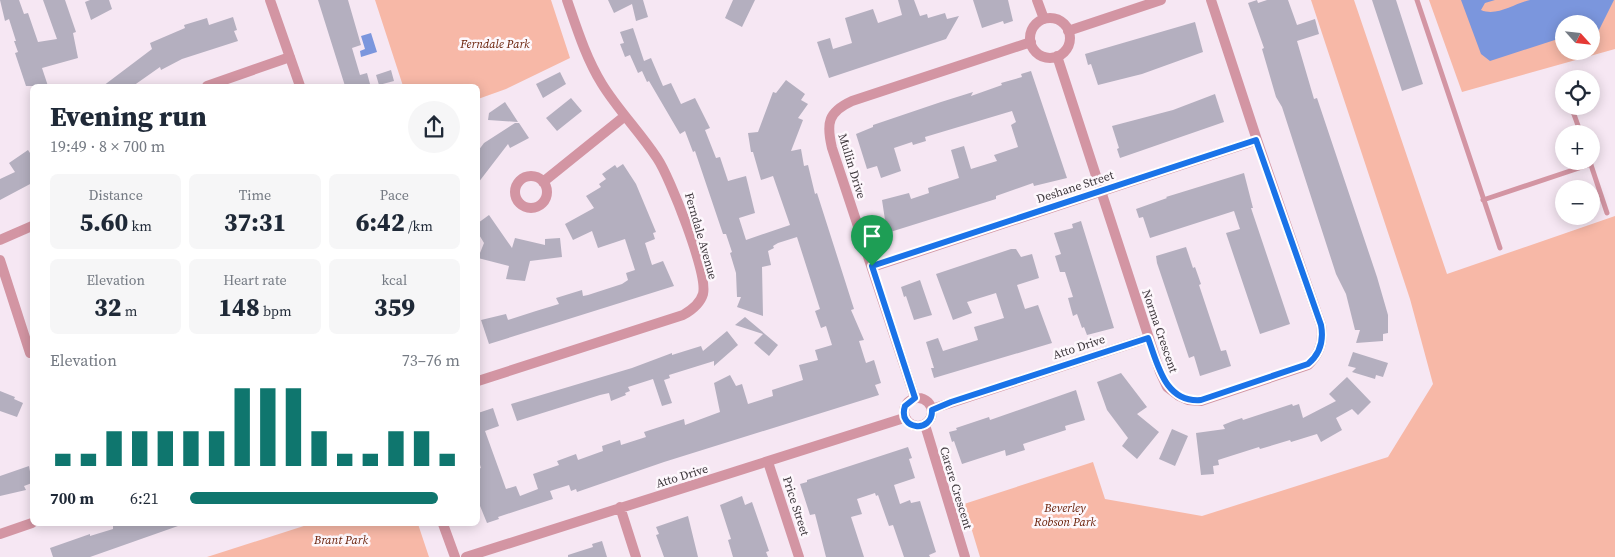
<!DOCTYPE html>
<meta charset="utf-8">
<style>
:root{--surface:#fff;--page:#f6f6f7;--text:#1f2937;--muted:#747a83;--accent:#0f766e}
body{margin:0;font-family:"Source Serif 4",serif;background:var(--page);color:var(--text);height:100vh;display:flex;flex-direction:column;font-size:19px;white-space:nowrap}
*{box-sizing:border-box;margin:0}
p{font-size:16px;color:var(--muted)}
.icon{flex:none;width:28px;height:28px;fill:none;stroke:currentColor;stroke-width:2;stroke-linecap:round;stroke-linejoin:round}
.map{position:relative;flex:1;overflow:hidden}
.drawer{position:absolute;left:30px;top:84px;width:450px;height:442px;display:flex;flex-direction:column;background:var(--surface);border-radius:8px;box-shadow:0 2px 12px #0003}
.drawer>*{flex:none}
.needle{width:32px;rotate:117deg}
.buttons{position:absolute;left:1555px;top:15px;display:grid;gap:10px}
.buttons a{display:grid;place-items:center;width:45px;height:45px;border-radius:50%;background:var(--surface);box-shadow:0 2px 12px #0003;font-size:25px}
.pin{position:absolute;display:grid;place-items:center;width:42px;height:42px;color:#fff;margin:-51px -21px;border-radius:50% 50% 50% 0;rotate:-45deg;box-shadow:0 0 5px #0007}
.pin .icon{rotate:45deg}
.round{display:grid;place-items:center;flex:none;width:52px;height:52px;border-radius:26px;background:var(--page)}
.headline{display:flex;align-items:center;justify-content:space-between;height:85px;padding:0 20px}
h1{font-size:28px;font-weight:800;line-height:38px}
.metrics{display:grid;grid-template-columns:repeat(3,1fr);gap:8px;height:85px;padding:5px 20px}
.metrics div{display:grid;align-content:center;border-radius:8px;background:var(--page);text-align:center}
.metrics b{font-size:25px;font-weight:800}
.metrics small{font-size:14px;font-weight:400}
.metrics p{font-size:14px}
.chart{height:140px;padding:10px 20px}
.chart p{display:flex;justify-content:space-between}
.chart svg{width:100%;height:90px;margin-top:5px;stroke:var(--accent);stroke-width:6}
ul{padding:0 20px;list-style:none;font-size:16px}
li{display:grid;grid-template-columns:80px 60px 1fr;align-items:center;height:38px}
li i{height:12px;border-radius:6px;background:var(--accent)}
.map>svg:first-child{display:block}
.green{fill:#f7b8a7;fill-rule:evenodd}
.water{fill:#7b96dd}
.building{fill:#b4afbf}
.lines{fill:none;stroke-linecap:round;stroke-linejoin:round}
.lane{stroke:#d395a3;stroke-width:5}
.street{stroke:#d395a3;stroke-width:10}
.route-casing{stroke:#fff;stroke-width:10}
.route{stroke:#1a73e8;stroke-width:6}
.labels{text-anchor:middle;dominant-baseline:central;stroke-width:5;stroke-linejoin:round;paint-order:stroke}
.park-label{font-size:12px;font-style:italic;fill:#651a02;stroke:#fdf7fc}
.street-label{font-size:12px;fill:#3d373c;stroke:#fdf7fc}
</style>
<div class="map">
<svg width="1615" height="557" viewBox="0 0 1615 557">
<rect width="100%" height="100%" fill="#f6e7f3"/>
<!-- green -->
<path class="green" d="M 375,0 L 551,0 L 570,58 L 506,89 L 478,99 L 478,86 L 403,86 Z
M 1311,0 L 1354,0 L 1447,274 L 1615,216 L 1615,557 L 980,557 L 964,504 L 1093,462 L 1105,499 L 1202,516 L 1388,457 L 1433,384 L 1410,299 Z
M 1429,0 L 1615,0 L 1615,49 L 1462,92 ZM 1564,24 L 1591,24 L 1591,51 L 1564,51 Z
M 310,524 L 418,524 L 429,557 L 207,557 Z"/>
<!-- water -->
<path class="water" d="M 1461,0 L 1495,0 L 1485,3 L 1481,10 C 1497,17 1515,3 1530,0 C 1552,0 1590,0 1614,0 L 1598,32 L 1591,34 L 1591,24 L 1564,24 L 1564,37 L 1490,61 L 1481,54 Z
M 371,33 L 377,52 L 361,57 L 360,51 L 365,49 L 361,36 Z"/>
<!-- building -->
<path class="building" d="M 0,0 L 19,0 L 24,14 L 28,13 L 38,42 L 57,39 L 43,0 L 65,0 L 76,32 L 73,33 L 78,58 L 42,68 L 48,86 L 26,86 L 15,53 L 18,52 L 14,41 L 16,41 L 9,19 L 5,21 Z
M 90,0 L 109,0 L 112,9 L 91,20 L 85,2 Z
M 318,0 L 348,0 L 361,45 L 352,48 L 360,75 L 367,73 L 370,84 L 362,86 L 345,86 Z
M 608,0 L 643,0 L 648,17 L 636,21 L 632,4 L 614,13 Z
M 733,0 L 755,0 L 742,27 L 725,18 Z
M 898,0 L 914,0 L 920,16 L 927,14 L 928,18 L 945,13 L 947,19 L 959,16 L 946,39 L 829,78 L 817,42 L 830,38 L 833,49 L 852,43 L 845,18 L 873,9 L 878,23 L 902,15 Z
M 973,0 L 1008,0 L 1013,21 L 1004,24 L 1003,21 L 982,28 Z
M 1257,0 L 1258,3 L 1267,0 L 1288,0 L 1297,25 L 1315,19 L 1319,34 L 1297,41 L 1314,99 L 1317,98 L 1377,277 L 1388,315 L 1388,333 L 1383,334 L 1383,341 L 1356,343 L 1360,330 L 1355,330 L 1346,294 L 1336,274 L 1282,107 L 1276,97 L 1262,49 L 1264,48 L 1248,3 Z
M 1372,0 L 1396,0 L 1423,84 L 1402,91 Z
M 233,17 L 237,30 L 234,31 L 238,41 L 182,59 L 161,70 L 160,67 L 133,86 L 103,86 L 152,49 L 150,43 L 185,28 L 184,25 L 207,18 L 209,25 Z
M 1195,22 L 1203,52 L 1142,74 L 1098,85 L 1091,64 L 1088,65 L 1085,54 Z
M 633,28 L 644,61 L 651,58 L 663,86 L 671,83 L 681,104 L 695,98 L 710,128 L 705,130 L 716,158 L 720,157 L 728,181 L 746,176 L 755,213 L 739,218 L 746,240 L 790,225 L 773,176 L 761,180 L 753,152 L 751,152 L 748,133 L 758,132 L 773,92 L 776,93 L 786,80 L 805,94 L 801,100 L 808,104 L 798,118 L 803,120 L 791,151 L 801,149 L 804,166 L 808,165 L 815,194 L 817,193 L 854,309 L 851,310 L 864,340 L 859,341 L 866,363 L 874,360 L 881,383 L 875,385 L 879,395 L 664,462 L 577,492 L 576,489 L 571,491 L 569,485 L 550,491 L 553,499 L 498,517 L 499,519 L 487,523 L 478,501 L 478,469 L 481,468 L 478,458 L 478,413 L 493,408 L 499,426 L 485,431 L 506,489 L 516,486 L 520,496 L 538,489 L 533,474 L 559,465 L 557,461 L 576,454 L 578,460 L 603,451 L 602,446 L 620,440 L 621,445 L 646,437 L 644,432 L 684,419 L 685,425 L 720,412 L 714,383 L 730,375 L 736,386 L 742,384 L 748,404 L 773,396 L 772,390 L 803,380 L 799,365 L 818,360 L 815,350 L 832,345 L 826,326 L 821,328 L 815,311 L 820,309 L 797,237 L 778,243 L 773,246 L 774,248 L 768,251 L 771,265 L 762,267 L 763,316 L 737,307 L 741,297 L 737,297 L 736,273 L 730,253 L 732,252 L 726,234 L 723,234 L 695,151 L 693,152 L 685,131 L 680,134 L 649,81 L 647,82 L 642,71 L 638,73 L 630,55 L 625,57 L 620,44 L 624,43 L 620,32 Z
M 391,70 L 394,81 L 379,85 L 376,75 Z
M 1031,71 L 1067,178 L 1034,186 L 1033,183 L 996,196 L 996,199 L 887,233 L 882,200 L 909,193 L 911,199 L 929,193 L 928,188 L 959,178 L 951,150 L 964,146 L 971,169 L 997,161 L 994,155 L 1018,147 L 1011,125 L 1016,122 L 1012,111 L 925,137 L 926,141 L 913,145 L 912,142 L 894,148 L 901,171 L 881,178 L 877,166 L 867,169 L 856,134 L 873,127 L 873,125 L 941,102 L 973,92 L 971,96 L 1002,85 L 1001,83 L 1022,77 L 1021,74 Z
M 560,72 L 566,84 L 543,98 L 536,84 Z
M 1215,94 L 1224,122 L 1120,158 L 1117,149 L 1119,148 L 1112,126 L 1173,110 Z
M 571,98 L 582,111 L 557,131 L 546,118 Z
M 505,102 L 518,122 L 488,120 L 489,113 Z
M 515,123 L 519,123 L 529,138 L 510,148 L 508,144 L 478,183 L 478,151 L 484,143 Z
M 28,150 L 32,156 L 32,183 L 0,200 L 0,179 L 15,172 L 9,163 Z
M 623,164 L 636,184 L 656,232 L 653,233 L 655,239 L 645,243 L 652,265 L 663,261 L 674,286 L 489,344 L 481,320 L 506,314 L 508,320 L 536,311 L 559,304 L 556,298 L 582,290 L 583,296 L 588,295 L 622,284 L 628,280 L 626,273 L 635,270 L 625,239 L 598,248 L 592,231 L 573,240 L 565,224 L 594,208 L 586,196 L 601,187 L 599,184 L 606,179 L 602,174 L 615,165 L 617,168 Z
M 1244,173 L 1253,208 L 1251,208 L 1290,324 L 1260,334 L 1226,233 L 1240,229 L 1234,211 L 1150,238 L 1143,217 L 1139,218 L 1136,209 L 1167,198 L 1166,197 Z
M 489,215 L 512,248 L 515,238 L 545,245 L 545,239 L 560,238 L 562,257 L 530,261 L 525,281 L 506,279 L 509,266 L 478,258 L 484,243 L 478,233 L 478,223 Z
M 1081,221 L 1114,328 L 1087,335 L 1084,327 L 1082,328 L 1077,314 L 1073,316 L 1068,298 L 1073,297 L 1065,272 L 1060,272 L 1055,256 L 1061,254 L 1054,233 L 1073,228 L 1072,224 Z
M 1186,247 L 1193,268 L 1195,267 L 1201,284 L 1199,285 L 1221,351 L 1226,350 L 1231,366 L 1200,376 L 1194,356 L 1189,358 L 1157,263 L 1156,256 Z
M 1011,249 L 1016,249 L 1021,257 L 1032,254 L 1039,278 L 1017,285 L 1025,309 L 1038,305 L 1052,343 L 934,378 L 931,368 L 934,368 L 926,342 L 938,338 L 943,351 L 978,340 L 974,327 L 1004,318 L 996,293 L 967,302 L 972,313 L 953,320 L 936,274 Z
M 920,280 L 932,315 L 914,320 L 906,296 L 904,297 L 901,287 Z
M 745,317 L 778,345 L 769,356 L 754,343 L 763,334 L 735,325 Z
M 727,331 L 738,345 L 714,366 L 714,361 L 669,375 L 670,378 L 664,380 L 672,403 L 662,406 L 653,379 L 628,387 L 630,391 L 625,393 L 626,395 L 611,401 L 609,393 L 600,395 L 517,421 L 511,404 L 632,368 L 672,353 L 672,355 L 701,346 L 703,351 Z
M 1353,352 L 1388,363 L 1383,377 L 1376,375 L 1375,379 L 1352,372 L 1356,368 L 1348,366 Z
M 1121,373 L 1147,407 L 1137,414 L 1159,432 L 1137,459 L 1122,446 L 1128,438 L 1107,410 L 1097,382 Z
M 1347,377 L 1371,402 L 1358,415 L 1352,409 L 1336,418 L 1342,430 L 1321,442 L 1317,434 L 1291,442 L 1290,440 L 1260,449 L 1259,447 L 1218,460 L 1219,465 L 1213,466 L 1214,474 L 1201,475 L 1196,433 L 1225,429 L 1223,425 L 1233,421 L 1242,418 L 1243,420 L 1292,404 L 1293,406 L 1299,404 L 1303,418 L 1336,401 L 1329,394 Z
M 1076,390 L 1085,420 L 1065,426 L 1066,430 L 1023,444 L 1025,450 L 1006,456 L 1005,450 L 962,464 L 954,441 L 952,442 L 949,432 L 957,430 L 956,428 L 989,417 L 990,420 Z
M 0,391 L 15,397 L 14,399 L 23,403 L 17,417 L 0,411 Z
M 1172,429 L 1188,436 L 1175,466 L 1159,459 Z
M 908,447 L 912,458 L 909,459 L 915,478 L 894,485 L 900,504 L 910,500 L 911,503 L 920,501 L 936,552 L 929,555 L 930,557 L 904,557 L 893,525 L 889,526 L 878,495 L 876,496 L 875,493 L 857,499 L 862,514 L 851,517 L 864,557 L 826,557 L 815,514 L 810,515 L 800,484 L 807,482 L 807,480 Z
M 29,466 L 32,483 L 24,486 L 26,490 L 0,496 L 0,476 Z
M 742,496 L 745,505 L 752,502 L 769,551 L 766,552 L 768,557 L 733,557 L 728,540 L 731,539 L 720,505 Z
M 688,516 L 698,557 L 664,557 L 656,535 L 659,534 L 656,527 Z
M 120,524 L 178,524 L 178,526 L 90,557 L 53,557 L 50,548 L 90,534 L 90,536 L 113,529 L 113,526 Z
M 602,541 L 607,557 L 568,557 L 568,555 L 593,547 L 592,544 Z"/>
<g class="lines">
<!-- lane -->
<path class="lane" d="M 1417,0 L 1500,248
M 1563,80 L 1564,84
M 1571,106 L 1581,134
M 1590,162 L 1607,213
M 1483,200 L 1591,164"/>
<!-- street -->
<path class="street" d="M 270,0 L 300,86
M 1037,0 L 1044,19
M1030 38a20 20 0 1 1 40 0a20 20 0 1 1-40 0Z
M 1068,31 L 1161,0
M 1057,56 L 1160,372 L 1167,387 L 1179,396 L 1188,400 L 1201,401 L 1308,365 C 1320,354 1324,341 1321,325 L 1257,140 L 1211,0
M 207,86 L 290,57
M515 192a16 16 0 1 1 32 0a16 16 0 1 1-32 0Z
M 543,182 L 625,116
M 0,240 L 32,226
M 0,260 L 30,353
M 872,267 L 1257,140
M 478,381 L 683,315 C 692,310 700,304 703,294 C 708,274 670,177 657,158 C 640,132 618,110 602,84 C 586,58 577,29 567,0
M904 412a14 14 0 1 1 28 0a14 14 0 1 1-28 0Z
M 915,398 L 832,148 C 826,123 828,112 852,101 L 1031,42
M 932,409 L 1148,338
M 925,425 L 965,557
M 768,462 L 799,557
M 620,507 L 636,557
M 443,524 L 455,557
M 0,534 L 32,523
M 466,557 L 904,418"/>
</g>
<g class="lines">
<!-- route casing -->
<g class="route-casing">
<path id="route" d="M 1256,140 L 1321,325 C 1324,341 1320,354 1308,364 L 1201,400 C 1165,403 1158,365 1148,338 L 951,402 L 932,410 C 933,434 897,430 905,406 L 915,398 L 872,266 Z"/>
</g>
<!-- route -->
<use href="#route" class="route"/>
</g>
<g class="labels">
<!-- park labels -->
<g class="park-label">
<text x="495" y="44">Ferndale Park</text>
<text x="1065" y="508">Beverley<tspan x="1065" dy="14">Robson Park</tspan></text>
<text x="341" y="540">Brant Park</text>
</g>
<!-- street labels -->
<g class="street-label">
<text transform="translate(852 166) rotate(73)">Mullin Drive</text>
<text transform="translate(1075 187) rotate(-18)">Deshane Street</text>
<text transform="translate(701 236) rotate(74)">Ferndale Avenue</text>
<text transform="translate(1160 331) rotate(71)">Norma Crescent</text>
<text transform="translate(1079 347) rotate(-18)">Atto Drive</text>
<text transform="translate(682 476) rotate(-17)">Atto Drive</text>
<text transform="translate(956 488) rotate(73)">Carere Crescent</text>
<text transform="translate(796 506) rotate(72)">Price Street</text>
</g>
</g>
</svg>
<div class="buttons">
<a><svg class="needle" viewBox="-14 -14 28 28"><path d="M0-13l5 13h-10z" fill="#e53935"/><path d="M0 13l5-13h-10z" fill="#747a83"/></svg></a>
<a><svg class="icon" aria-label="locate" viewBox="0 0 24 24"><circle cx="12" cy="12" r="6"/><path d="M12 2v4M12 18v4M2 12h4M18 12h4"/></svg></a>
<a>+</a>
<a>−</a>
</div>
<div class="pin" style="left:872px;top:266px;background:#1e9e55"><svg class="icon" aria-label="arrive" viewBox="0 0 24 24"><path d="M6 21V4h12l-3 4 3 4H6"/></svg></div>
<section class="drawer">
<div class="headline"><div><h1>Evening run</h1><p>19:49 · 8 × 700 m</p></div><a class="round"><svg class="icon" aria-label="share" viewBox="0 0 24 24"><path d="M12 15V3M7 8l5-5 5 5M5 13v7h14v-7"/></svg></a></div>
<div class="metrics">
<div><p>Distance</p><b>5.60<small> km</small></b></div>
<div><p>Time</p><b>37:31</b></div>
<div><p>Pace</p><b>6:42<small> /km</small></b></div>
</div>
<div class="metrics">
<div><p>Elevation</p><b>32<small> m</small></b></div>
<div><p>Heart rate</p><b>148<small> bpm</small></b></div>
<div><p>kcal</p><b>359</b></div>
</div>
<div class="chart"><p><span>Elevation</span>73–76 m</p>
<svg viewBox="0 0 160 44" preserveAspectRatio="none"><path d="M5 44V38M15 44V38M25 44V27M35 44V27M45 44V27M55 44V27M65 44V27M75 44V6M85 44V6M95 44V6M105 44V27M115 44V38M125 44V38M135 44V27M145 44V27M155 44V38"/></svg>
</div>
<ul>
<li><b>700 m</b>6:21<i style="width:92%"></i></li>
</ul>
</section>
</div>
